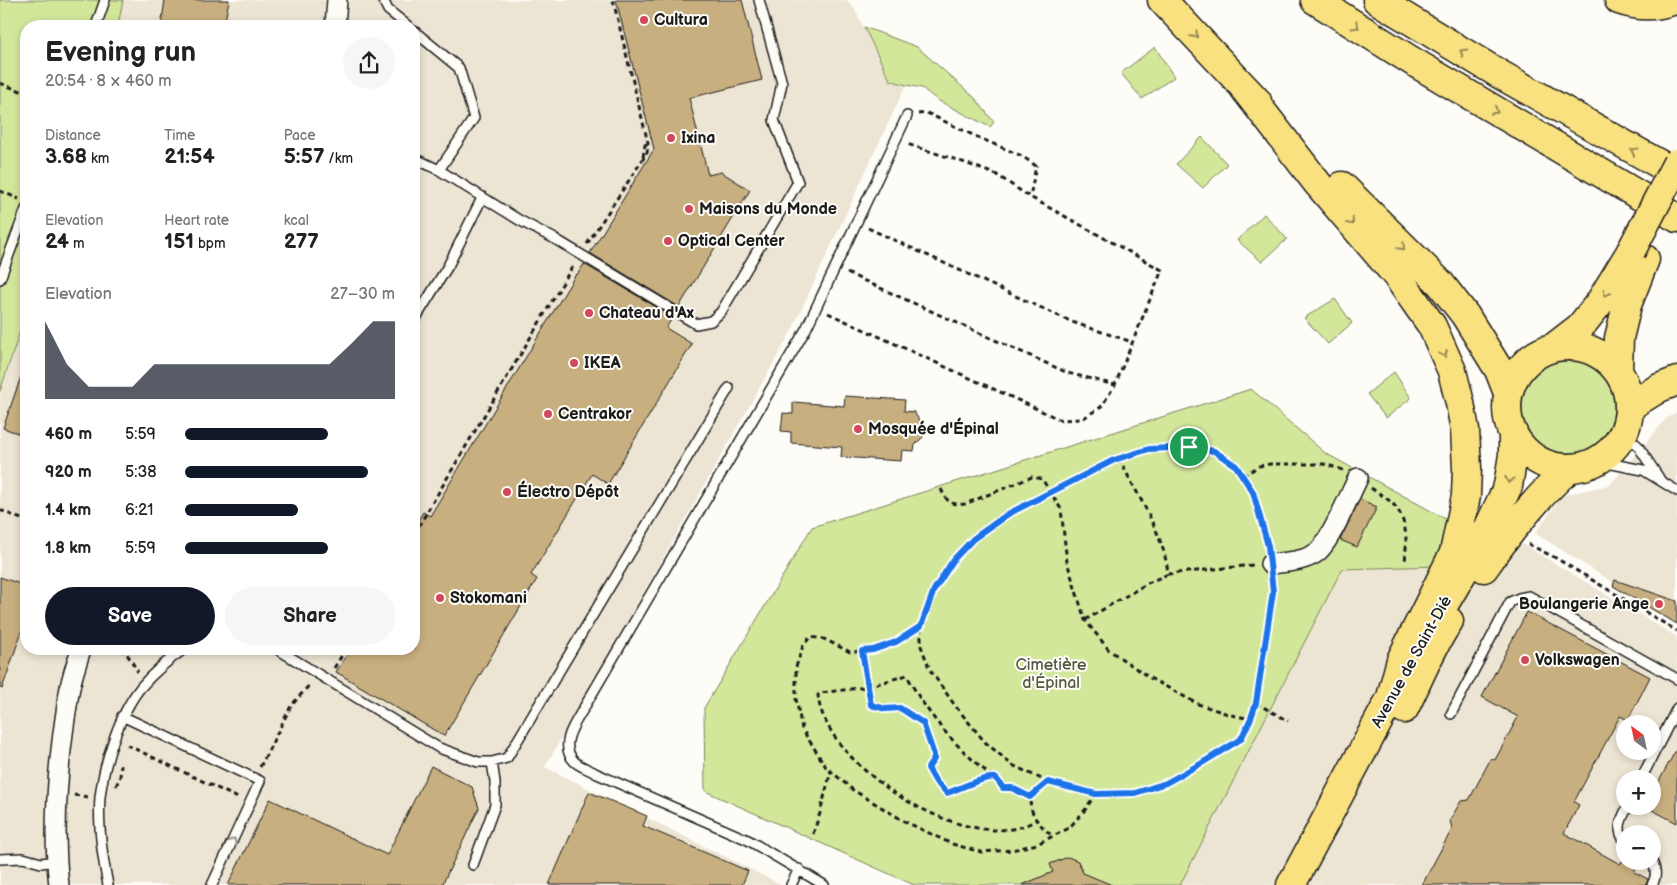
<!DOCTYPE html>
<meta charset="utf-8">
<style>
:root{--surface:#fff;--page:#f6f6f6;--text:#222;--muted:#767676;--accent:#111827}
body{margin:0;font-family:"Balsamiq Sans",sans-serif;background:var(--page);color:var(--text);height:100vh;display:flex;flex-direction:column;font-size:19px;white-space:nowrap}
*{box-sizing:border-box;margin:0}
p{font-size:16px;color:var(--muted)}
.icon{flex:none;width:28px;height:28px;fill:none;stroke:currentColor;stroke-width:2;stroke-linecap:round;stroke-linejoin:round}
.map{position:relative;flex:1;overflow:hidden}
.side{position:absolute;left:20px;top:20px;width:400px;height:635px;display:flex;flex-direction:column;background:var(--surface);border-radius:20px;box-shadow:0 2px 8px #0003}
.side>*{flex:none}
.needle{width:32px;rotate:327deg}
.tools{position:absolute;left:1616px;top:715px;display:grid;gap:10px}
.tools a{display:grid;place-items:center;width:45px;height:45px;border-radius:50%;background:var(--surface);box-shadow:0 2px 8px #0003;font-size:25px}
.pin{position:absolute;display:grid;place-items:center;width:42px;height:42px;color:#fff;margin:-21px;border:2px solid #fff;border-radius:50%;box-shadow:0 1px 5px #0007}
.round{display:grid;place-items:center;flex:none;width:52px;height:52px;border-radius:26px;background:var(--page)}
.headline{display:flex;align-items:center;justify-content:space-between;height:85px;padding:0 25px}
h1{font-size:28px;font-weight:600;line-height:38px}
.figures{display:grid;grid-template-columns:repeat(3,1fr);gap:8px;height:85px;padding:5px 25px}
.figures div{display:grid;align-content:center}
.figures b{font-size:21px;font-weight:600}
.figures small{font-size:14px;font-weight:400}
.figures p{font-size:14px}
.chart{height:140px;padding:10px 25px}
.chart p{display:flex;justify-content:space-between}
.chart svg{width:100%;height:90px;margin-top:5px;fill:var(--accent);opacity:.7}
.primary-button{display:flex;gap:10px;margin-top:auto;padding:10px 25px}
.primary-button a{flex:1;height:58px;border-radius:30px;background:var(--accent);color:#fff;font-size:20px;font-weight:600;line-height:58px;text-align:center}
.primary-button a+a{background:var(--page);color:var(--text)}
ul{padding:0 25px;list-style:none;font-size:16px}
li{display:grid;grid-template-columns:80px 60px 1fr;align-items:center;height:38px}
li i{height:12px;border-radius:6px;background:var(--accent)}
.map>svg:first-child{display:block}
.built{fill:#ede5d3;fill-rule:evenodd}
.green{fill:#d3e79b;stroke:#78825c}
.building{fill:#c8af7f;stroke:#1c1c1c}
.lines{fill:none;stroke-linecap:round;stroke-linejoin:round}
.lane-casing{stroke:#1c1c1c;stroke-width:12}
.street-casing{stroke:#1c1c1c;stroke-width:22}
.primary-casing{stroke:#1c1c1c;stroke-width:31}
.highway-casing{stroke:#1c1c1c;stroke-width:31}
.path{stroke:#1c1c1c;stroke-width:3;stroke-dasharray:5 4;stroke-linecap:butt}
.lane{stroke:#fdfcf7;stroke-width:9}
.street{stroke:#fdfcf7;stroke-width:19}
.primary{stroke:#fae180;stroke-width:28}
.highway{stroke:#fae180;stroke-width:28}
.primary-bridge-casing{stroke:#1c1c1c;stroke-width:31;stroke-linecap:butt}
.primary-bridge{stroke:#fae180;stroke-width:28}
.oneway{stroke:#968853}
.oneway2{stroke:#989794}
.route-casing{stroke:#fff;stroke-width:10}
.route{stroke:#1a73e8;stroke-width:6}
.poi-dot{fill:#d1495b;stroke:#fdfcf7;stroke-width:2}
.labels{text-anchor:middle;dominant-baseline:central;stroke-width:4;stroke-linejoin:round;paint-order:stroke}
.poi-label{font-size:16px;font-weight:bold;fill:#1c1c1c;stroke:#fdfcf7;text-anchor:start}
.street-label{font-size:16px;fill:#1c1c1c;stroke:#fdfcf7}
.park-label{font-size:16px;fill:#535942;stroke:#fdfcf7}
</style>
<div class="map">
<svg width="1677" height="885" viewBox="0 0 1677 885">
<rect width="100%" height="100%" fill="#fdfcf7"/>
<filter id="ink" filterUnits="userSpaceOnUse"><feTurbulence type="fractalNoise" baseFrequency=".02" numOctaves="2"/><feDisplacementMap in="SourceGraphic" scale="10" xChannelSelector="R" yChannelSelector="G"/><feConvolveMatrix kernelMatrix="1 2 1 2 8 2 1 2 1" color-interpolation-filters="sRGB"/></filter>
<g filter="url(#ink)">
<!-- built -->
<path class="built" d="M 123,0 L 847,0 L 855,10 L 890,80 L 906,85 L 790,334 L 545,767 L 782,885 L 0,885 L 0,391 L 26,314 L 26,649 L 414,649 L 414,26 L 118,26 Z
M 1677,412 L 1677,623 L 1535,533 L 1563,495 L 1610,485 L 1667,418 Z
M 1461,511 L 1483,527 L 1506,534 L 1677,637 L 1677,885 L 1180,885 L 1342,569 L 1437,566 ZM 1625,724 L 1652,724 L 1652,751 L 1625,751 ZM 1625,779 L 1652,779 L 1652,806 L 1625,806 ZM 1625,834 L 1652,834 L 1652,861 L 1625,861 Z"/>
<!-- green -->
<path class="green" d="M 0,0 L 123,0 L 118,26 L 26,26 L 26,314 L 0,391 Z
M 864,27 L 917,47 L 975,98 L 994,122 L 990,127 L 937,100 L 922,88 L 906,85 L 890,80 Z
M 1155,47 L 1174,77 L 1142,99 L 1121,73 Z
M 1202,137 L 1227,164 L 1203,188 L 1176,164 Z
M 1264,214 L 1287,239 L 1262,262 L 1237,240 Z
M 1335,299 L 1352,323 L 1328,344 L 1304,318 Z
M1522 407a46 46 0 1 1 92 0a46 46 0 1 1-92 0Z
M 1394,372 L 1411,398 L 1386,418 L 1367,394 Z
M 1251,389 L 1325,453 L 1453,523 L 1437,566 L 1342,569 L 1180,885 L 914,885 L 705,791 L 704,708 L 812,527 Z"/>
<!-- building -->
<path class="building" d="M 165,0 L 229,0 L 224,26 L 161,26 Z
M 616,0 L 742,0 L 762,80 L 689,98 L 708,175 L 721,172 L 750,190 L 679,307 L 590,253 L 654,149 Z
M 584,264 L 673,317 L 666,328 L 692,344 L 608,484 L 592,474 L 531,575 L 537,579 L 444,736 L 336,672 L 350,649 L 414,649 L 414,527 L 423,512 L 430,516 L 576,274 L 577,275 Z
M 24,368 L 26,368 L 26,436 L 3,428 Z
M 845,396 L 905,400 L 904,411 L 914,412 L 925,430 L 923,437 L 915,445 L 914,451 L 902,450 L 901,461 L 841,457 L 842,447 L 791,443 L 791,432 L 781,431 L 783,413 L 793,414 L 793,402 L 844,406 Z
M 1360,499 L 1377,507 L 1357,547 L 1340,540 Z
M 0,577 L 23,585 L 26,592 L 26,619 L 2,689 L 0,688 Z
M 1615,580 L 1677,601 L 1677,624 L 1613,586 Z
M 1527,612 L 1650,677 L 1628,720 L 1620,716 L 1574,802 L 1579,805 L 1564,833 L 1620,864 L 1622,861 L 1640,861 L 1634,872 L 1648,879 L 1646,885 L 1422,885 L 1452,829 L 1450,820 L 1461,801 L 1469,800 L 1491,758 L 1495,760 L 1518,717 L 1482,697 Z
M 1677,748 L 1677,823 L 1652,810 L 1652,794 Z
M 431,766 L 472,787 L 479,808 L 442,885 L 228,885 L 270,799 L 387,855 Z
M 589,792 L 647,816 L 643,826 L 748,871 L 742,885 L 549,885 Z
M 1068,857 L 1078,861 L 1083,873 L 1112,885 L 1022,885 L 1053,872 L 1050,864 Z"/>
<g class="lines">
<!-- lane casing -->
<g class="lane-casing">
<path id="lane" d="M 383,0 L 388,10 L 408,26
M 96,26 L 105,0
M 414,31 L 459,68 L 474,118 L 439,170
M 414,158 L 439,170 L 519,220 L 555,239 L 696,324 L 711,321 L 721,312 L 798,182 L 774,120 L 782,83 L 759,0
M 0,279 L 26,209
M 414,321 L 448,266 L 482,198
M 1623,433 L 1638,446 L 1659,478
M 1597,461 L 1643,470 L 1677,491
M 277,649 L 439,748 L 478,762 L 492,762 L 507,758 L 729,388
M 1451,714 L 1510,602 L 1519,598 L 1529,596 L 1677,679
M 122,716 L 260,781 L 212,885
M 1641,779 L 1677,708
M 1625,841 C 1615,829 1622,818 1628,806
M 0,859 L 23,858 L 41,863 L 56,861
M 1652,861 C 1656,870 1657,876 1652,885
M 473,865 L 495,805 L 495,782 L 492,762
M 108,885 C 103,860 98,823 100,797 C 104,763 119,714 141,687 C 154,672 168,660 184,649
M 791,885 L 799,869
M 824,885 L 748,840 L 595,773 C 589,769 578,766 574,761 C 558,744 576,722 585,706 L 806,329 L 907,116"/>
</g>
<!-- street casing -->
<g class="street-casing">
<path id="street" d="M 335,26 L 337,0
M 1270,564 C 1285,562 1303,562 1316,553 C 1329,545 1350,494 1358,478
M 59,885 C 52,825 59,753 69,693 C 71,678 77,663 81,649"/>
</g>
<!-- primary casing -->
<g class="primary-casing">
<path id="primary" d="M1507 407a61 61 0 1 1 122 0a61 61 0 1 1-122 0Z
M 1554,347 L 1580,327 L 1600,302 L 1631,251
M 1618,371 L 1619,338 L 1627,305 L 1645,259
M 1484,568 C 1509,532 1536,497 1570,468
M 1426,635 L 1485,535 L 1508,486 L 1513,455 L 1513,433
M 1404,709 C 1419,679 1430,649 1449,621
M 1291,885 L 1401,679"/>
</g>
<!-- highway casing -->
<g class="highway-casing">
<path id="highway" d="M 1162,0 L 1257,101
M 1315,0 L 1412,61 L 1677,218
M 1377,0 L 1501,75 L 1677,174
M 1619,0 C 1639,7 1655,7 1675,0
M 1244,88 L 1318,184 L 1397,276 L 1432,326 L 1452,371 L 1460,403 L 1465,430 L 1467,468 L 1466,496 L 1454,553 L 1401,660 L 1390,701
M 1342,186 L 1440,283 L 1465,315 L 1499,370 L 1508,393
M 1630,406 L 1659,388 L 1677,381"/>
</g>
<!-- path -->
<path class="path" d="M 0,83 L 26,93
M 918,114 L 927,113 L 977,137 L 1022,156 L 1036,166 L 1030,197
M 643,157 L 646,139
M 0,191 L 19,199
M 868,228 L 1072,322 L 1132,342
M 587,244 L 647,153 L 648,143 L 613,0
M 847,273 L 1068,373 L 1115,385
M 828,313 L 1061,420 L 1082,419 L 1101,407 L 1115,385 L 1162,270 L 1030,197 L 997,175 L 957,160 L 907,144
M 1119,458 C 1137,496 1164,532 1168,574 L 1253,565
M 1243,476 L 1259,466 L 1270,464 L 1324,464 L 1343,470
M 1371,488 C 1378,493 1385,497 1391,502 C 1408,518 1407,541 1405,562
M 941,489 C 947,502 950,505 965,504 L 1032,477 L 1042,479 L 1061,509 L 1067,562 L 1085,620 L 1109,650 L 1150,678 L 1198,704 L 1231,715 L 1251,719
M 0,510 L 26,521
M 414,534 L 574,264
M 1528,544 L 1554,557 L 1677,631
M 1085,620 L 1148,583 L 1168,574
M 921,627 L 921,646 L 930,670 L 956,707 L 985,742 L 1012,765 L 1048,782 L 1096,793 L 1135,793 L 1166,783 L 1202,763 L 1241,739 L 1251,719 L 1256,703 L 1273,592 L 1272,580
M 120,649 L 127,654 L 138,672
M 862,651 L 871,705 L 886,709 L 900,708 L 923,723 L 934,755 L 934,759 L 928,768 L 936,782 L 947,793 C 956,790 988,775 995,778 C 998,780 1001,785 1003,788 L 1012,788 L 1030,797 C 1030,817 1039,823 1052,836
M 334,668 L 346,649
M 1256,703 L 1288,721
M 127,745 L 240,799
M 260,767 L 291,706 L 311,683
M 993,777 C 959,750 926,715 907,675 L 867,687 L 820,693 L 818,695 C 823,766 972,861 1036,820
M 116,786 L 120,777 L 121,765
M 1096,793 L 1085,810 L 1069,828 L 1037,844 L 1012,850 L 981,852 L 952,844 L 904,821 L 853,790 L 826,767 L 802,729 L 796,699 L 796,667 L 803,646 L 810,637 L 824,639 L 850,652 L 873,651 L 895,642 L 921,627 L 934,590 L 954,559 L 973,539 L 1008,514 L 1114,460 L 1149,449 L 1189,447 L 1214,451 L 1236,466 L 1253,492 L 1268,547
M 74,795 L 88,797
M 1030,797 L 1048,782
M 813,834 L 820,813 L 831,771"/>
<!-- lane -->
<use href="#lane" class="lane"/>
<!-- street -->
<use href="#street" class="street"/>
<!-- primary -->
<use href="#primary" class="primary"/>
<!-- highway -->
<use href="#highway" class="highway"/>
<!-- primary-bridge casing -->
<g class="primary-bridge-casing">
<path id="primary-bridge" d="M 1631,251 L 1677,163"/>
</g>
<!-- primary-bridge -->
<use href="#primary-bridge" class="primary-bridge"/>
</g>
<!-- one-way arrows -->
<defs><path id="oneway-chevron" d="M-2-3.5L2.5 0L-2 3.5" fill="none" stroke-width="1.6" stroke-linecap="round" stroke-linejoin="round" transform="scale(1.25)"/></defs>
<g class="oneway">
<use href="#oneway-chevron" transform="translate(1356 26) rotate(32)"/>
<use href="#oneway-chevron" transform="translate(1195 35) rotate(47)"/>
<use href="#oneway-chevron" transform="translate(1463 52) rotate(-149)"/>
<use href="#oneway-chevron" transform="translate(1495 111) rotate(31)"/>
<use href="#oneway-chevron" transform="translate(1634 151) rotate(-151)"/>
<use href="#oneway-chevron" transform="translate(1351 222) rotate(49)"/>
<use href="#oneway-chevron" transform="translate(1402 247) rotate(45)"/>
<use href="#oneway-chevron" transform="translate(1606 293) rotate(122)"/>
<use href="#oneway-chevron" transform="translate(1444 354) rotate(66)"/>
<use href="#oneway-chevron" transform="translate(1509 480) rotate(101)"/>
</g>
<use class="oneway2" href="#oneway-chevron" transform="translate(233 841) rotate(-63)"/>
</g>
<g class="lines" filter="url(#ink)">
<!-- route casing -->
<g class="route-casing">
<path id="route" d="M 1189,447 L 1214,451 L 1236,466 L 1253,492 L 1268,546 L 1273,592 L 1256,703 L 1251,718 L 1241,739 L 1202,763 L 1166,783 L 1135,793 L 1096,794 L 1048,782 L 1030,797 L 1012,788 L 1003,788 C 1001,785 998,780 995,778 C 988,775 956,790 947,793 L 936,782 L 928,768 L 934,759 L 934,755 L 923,723 L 900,708 L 886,709 L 871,705 L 862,651 L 873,650 L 896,642 L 921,626 L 934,590 L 954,559 L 973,539 L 1008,514 L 1114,460 L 1149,449 Z"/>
</g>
<!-- route -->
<use href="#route" class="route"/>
</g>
<!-- markers -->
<g class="poi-dot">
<circle cx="644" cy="20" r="5"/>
<circle cx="671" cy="138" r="5"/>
<circle cx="689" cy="209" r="5"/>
<circle cx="668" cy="241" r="5"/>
<circle cx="589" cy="313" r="5"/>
<circle cx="574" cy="363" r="5"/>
<circle cx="548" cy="414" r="5"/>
<circle cx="858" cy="429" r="5"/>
<circle cx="507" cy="492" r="5"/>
<circle cx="440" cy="598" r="5"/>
<circle cx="1659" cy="604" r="5"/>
<circle cx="1525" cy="660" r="5"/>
</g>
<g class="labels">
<!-- poi labels -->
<g class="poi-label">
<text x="654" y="20">Cultura</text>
<text x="681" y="138">Ixina</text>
<text x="699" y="209">Maisons du Monde</text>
<text x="678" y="241">Optical Center</text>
<text x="599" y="313">Chateau d'Ax</text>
<text x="584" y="363">IKEA</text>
<text x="558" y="414">Centrakor</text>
<text x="868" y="429">Mosquée d'Épinal</text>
<text x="517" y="492">Électro Dépôt</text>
<text x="450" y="598">Stokomani</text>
<text x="1649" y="604" text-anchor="end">Boulangerie Ange</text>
<text x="1535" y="660">Volkswagen</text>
</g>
<!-- street labels -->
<g class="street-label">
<text transform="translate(1412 662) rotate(-61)">Avenue de Saint-Dié</text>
</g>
<!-- park labels -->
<g class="park-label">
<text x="1051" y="665">Cimetière<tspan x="1051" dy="18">d'Épinal</tspan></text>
</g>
</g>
</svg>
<div class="tools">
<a><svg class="needle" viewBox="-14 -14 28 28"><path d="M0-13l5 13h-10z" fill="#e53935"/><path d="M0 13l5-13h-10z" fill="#767676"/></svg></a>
<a>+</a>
<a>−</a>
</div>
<div class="pin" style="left:1189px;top:447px;background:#1e9e55"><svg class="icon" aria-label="arrive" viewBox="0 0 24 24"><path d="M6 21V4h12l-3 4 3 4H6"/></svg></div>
<section class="side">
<div class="headline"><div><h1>Evening run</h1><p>20:54 · 8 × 460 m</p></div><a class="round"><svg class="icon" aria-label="share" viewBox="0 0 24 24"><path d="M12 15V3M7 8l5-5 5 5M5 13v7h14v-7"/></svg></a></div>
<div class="figures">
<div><p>Distance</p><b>3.68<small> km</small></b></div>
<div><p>Time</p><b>21:54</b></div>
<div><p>Pace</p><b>5:57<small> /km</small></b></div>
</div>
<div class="figures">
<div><p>Elevation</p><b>24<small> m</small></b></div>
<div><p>Heart rate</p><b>151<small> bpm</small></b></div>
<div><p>kcal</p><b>277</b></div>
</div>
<div class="chart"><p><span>Elevation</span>27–30 m</p>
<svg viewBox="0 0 160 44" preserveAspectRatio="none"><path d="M0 44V6L10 27L20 38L30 38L40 38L50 27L60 27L70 27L80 27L90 27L100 27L110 27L120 27L130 27L140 17L150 6L160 6V44z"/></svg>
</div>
<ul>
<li><b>460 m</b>5:59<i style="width:68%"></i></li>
<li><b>920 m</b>5:38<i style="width:87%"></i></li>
<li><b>1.4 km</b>6:21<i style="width:54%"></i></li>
<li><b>1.8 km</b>5:59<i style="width:68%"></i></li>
</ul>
<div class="primary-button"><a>Save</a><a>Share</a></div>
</section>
</div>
